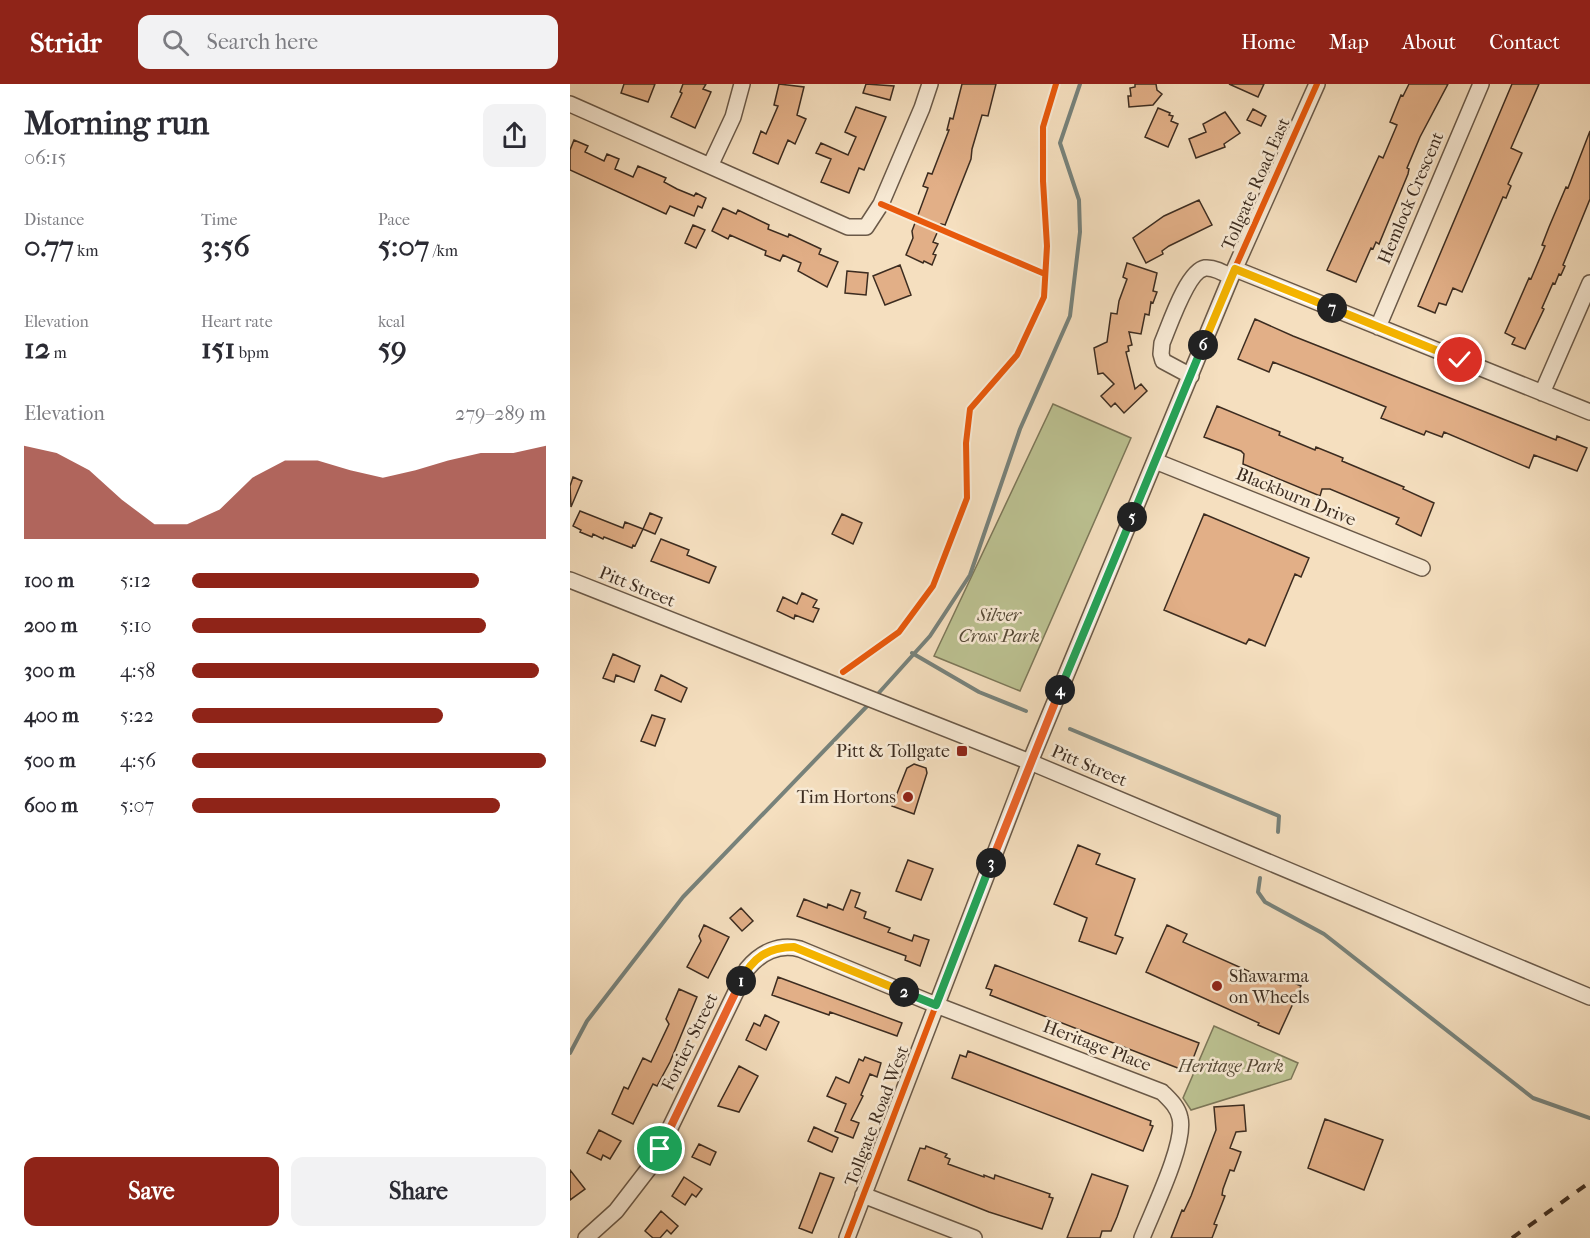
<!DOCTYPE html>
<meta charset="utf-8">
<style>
:root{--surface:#fff;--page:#f2f2f3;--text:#2b2b33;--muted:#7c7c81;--accent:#8f2418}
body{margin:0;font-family:"IM FELL French Canon",serif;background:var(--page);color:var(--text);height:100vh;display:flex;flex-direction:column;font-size:22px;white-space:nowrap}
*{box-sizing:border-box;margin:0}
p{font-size:20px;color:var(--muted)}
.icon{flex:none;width:33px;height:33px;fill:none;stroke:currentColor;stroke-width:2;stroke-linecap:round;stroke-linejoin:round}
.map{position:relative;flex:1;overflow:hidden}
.drawer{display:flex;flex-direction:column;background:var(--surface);width:570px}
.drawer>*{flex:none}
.pin{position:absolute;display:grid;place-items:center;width:51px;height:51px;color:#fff;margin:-26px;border:3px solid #fff;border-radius:50%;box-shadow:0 2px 6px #0007}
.km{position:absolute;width:30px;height:30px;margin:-15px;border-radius:50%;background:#222;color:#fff;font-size:16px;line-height:30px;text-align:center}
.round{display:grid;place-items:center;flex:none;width:63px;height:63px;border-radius:12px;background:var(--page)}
.overview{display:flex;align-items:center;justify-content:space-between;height:102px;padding:0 24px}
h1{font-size:33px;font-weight:700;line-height:45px}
.figures{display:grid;grid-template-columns:repeat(3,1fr);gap:9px;height:102px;padding:6px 24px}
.figures div{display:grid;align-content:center}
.figures b{font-size:30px;font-weight:700}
.figures small{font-size:16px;font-weight:400}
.figures p{font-size:16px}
.chart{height:168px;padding:12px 24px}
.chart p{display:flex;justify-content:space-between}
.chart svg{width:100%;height:108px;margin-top:6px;fill:var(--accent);opacity:.7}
.action{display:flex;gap:12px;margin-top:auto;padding:12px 24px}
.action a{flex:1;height:69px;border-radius:12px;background:var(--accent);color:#fff;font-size:24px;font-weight:700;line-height:69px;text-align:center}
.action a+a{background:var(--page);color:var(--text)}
ul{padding:0 24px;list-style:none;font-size:20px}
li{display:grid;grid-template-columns:96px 72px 1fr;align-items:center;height:45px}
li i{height:15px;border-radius:8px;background:var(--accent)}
header{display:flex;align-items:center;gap:36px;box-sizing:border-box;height:84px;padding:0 30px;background:var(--accent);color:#fff}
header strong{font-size:28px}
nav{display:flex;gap:33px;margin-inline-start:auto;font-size:21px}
.search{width:420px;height:54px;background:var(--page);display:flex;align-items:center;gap:15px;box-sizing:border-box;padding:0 21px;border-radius:12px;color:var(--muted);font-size:22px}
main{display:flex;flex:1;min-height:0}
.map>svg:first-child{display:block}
.green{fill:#bcc292;stroke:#7c7759;stroke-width:1.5}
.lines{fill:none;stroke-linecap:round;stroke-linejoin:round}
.stream{stroke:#77827b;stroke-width:4}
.building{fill:#e2af87;stroke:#3c2c20;stroke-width:1.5}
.minor-casing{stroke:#6a5948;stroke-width:18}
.minor{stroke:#f8ead5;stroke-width:15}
.rail{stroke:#3c2c20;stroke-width:4;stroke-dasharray:10 10;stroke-linecap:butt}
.cycleway-casing{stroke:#f8ead5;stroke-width:10}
.cycleway{stroke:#e8590c;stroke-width:6}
.split-1-casing{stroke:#fff;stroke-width:12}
.split-2-casing{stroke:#fff;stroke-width:12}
.split-3-casing{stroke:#fff;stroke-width:12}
.split-4-casing{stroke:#fff;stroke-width:12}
.split-5-casing{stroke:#fff;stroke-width:12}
.split-6-casing{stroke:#fff;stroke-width:12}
.split-7-casing{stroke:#fff;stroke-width:12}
.split-8-casing{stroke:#fff;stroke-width:12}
.split-1{stroke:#f0652b;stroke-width:8}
.split-2{stroke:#f5b400;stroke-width:8}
.split-3{stroke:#22a559;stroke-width:8}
.split-4{stroke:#f0652b;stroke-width:8}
.split-5{stroke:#22a559;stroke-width:8}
.split-6{stroke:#22a559;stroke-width:8}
.split-7{stroke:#f5b400;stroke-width:8}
.split-8{stroke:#f5b400;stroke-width:8}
.poi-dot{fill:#8f2418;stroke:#f8ead5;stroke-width:2}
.labels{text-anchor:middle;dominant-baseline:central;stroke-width:5;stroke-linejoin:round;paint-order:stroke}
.street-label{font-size:18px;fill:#3c2c20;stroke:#f8ead5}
.park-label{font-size:18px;font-style:italic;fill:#564a37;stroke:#f8ead5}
.poi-label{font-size:18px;fill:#3c2c20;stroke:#f8ead5;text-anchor:end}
</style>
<header>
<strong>Stridr</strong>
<div class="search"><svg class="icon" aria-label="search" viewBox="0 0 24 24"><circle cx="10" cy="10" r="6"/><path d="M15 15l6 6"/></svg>Search here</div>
<nav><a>Home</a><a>Map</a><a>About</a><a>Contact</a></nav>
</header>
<main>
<section class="drawer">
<div class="overview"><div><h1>Morning run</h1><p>06:15</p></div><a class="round"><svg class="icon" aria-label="share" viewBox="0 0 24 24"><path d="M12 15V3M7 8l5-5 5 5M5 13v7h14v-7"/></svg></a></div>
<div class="figures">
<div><p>Distance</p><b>0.77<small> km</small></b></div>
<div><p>Time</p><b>3:56</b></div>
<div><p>Pace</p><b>5:07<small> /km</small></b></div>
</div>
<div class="figures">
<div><p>Elevation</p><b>12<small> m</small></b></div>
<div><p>Heart rate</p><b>151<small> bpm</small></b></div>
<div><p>kcal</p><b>59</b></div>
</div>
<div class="chart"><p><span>Elevation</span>279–289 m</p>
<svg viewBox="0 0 160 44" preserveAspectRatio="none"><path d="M0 44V6L10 9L20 16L30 28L40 38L50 38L60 32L70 19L80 12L90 12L100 16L110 19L120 16L130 12L140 9L150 9L160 6V44z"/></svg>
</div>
<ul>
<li><b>100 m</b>5:12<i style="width:81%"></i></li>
<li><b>200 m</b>5:10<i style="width:83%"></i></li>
<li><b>300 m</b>4:58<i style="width:98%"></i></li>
<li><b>400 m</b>5:22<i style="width:71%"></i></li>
<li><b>500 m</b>4:56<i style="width:100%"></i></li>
<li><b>600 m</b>5:07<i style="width:87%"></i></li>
</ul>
<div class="action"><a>Save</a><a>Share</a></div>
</section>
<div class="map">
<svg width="1020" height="1154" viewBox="0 0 1020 1154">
<rect width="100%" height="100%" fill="#f5dfbf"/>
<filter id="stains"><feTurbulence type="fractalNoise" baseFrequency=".00333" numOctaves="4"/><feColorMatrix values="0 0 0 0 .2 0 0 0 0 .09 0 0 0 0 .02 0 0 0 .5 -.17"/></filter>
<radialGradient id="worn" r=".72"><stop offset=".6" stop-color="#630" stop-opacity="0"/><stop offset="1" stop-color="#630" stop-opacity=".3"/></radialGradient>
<!-- green -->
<path class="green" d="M 483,320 L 561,354 L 450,607 L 364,572 Z
M 644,942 L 728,979 L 721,995 L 621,1026 L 613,1014 Z"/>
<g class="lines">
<!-- stream -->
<path class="stream" d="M 342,569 L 409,608 L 456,627
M 306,612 L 360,552 L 400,491 L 450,345 L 500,232 L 510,148 L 509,116 L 490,59 L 510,0
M 500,645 L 709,732 L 708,748
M 690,794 L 688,808 L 695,818 L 754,850 L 963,1014 L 1020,1034
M 0,969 L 17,937 L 113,813 L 301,618"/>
</g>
<!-- building -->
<path class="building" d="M 54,0 L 85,0 L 78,18 L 51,9 Z
M 113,0 L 136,0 L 133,5 L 141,8 L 125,44 L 101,33 L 112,9 L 110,8 Z
M 209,0 L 234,3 L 227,31 L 236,35 L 225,60 L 218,56 L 208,80 L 183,69 L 191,47 L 196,50 L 208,22 L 204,21 Z
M 296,0 L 324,2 L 320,16 L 293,9 Z
M 392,0 L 426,0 L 418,32 L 412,31 L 402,65 L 401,75 L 375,141 L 371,140 L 363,158 L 368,160 L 363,170 L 366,171 L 362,181 L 354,177 L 353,179 L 336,171 L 343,154 L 342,147 L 358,104 L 353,102 L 358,89 L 362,90 L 379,46 L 377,46 L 380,34 L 383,35 Z
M 565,0 L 586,0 L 587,6 L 592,10 L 583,21 L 559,23 L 558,12 L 561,12 L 560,4 L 565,3 Z
M 659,0 L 694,0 L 688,13 Z
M 839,0 L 878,0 L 850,53 L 837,84 L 839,85 L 838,90 L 809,160 L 806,158 L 803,165 L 801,164 L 786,198 L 757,186 L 809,72 L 813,74 L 827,41 L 820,38 L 831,11 L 833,12 Z
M 942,0 L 969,0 L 941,64 L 952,69 L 938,100 L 941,102 L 936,114 L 933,113 L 892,208 L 883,204 L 876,221 L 869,219 L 865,229 L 848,222 Z
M 286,23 L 316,33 L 294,86 L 289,84 L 279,109 L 251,98 L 261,75 L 246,69 L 251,59 L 278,71 L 286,53 L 275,48 Z
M 588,24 L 600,29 L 599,31 L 603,32 L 601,37 L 608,40 L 598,63 L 575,53 Z
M 683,25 L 696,32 L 691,42 L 677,36 Z
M 655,28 L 670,49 L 654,60 L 655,63 L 626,74 L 619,55 L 636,48 L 633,40 Z
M 1020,47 L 1020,115 L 993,181 L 995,182 L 991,191 L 989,190 L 985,200 L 983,199 L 972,224 L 974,225 L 955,265 L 942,260 L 945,254 L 935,249 L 959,194 L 961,195 L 975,162 L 972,161 L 979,143 L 996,103 L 998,104 Z
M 4,56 L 18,62 L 15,68 L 34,77 L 37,70 L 49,75 L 45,85 L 63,93 L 68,82 L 96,94 L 94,98 L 107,105 L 124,112 L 126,109 L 136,114 L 132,124 L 128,122 L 124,132 L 100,122 L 96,130 L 0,86 L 0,66 Z
M 629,116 L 642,141 L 599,162 L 592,167 L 593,170 L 576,179 L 563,154 L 594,132 Z
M 153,124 L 166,130 L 168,126 L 199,141 L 198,145 L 218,153 L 219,150 L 251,165 L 249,170 L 268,178 L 257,203 L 228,187 L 231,179 L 213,171 L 210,177 L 195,171 L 196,167 L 160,151 L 158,155 L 142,147 Z
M 123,141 L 135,146 L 126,164 L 115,159 Z
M 557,179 L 587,189 L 583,207 L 587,208 L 583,219 L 581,218 L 579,231 L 575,230 L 571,250 L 559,248 L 562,261 L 558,262 L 559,267 L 556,268 L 565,305 L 571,300 L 577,307 L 554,329 L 545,319 L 541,323 L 531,312 L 544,300 L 533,289 L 528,290 L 524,264 L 537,258 L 541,229 L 547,230 L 549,217 L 557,195 L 553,193 Z
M 330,181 L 341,211 L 315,221 L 303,192 Z
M 277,187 L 298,189 L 296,211 L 275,209 Z
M 685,235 L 723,252 L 986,356 L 987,352 L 1017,364 L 1007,387 L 964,371 L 959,384 L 874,348 L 872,353 L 856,347 L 854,351 L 811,334 L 816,323 L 739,292 L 703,278 L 699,288 L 668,275 Z
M 647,322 L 710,348 L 709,351 L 745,366 L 746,363 L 773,374 L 772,377 L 834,403 L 833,405 L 864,419 L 851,452 L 826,440 L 829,434 L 760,405 L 752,405 L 750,412 L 673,380 L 674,370 L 671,367 L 634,353 Z
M 3,393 L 12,397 L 1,423 L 0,402 Z
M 10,427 L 53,444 L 55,438 L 73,445 L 65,462 L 63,461 L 62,464 L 34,453 L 33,455 L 23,450 L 22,453 L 10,448 L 11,446 L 3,442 Z
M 80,429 L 92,434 L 85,450 L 73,445 Z
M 272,430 L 292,439 L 283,460 L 262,450 Z
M 634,430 L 739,474 L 731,493 L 725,490 L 695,562 L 679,555 L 676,560 L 594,526 Z
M 91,455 L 119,466 L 117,471 L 146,483 L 139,499 L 81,477 Z
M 232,509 L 247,516 L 243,523 L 249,525 L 243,538 L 225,531 L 224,535 L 207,527 L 213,513 L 227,520 Z
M 43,570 L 70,582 L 64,598 L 46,591 L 44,598 L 33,594 Z
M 91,591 L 117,604 L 111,618 L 85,606 Z
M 82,631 L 95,635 L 85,662 L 71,657 Z
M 344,680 L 356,684 L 357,689 L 344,730 L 322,722 L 337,684 Z
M 508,761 L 530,770 L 526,780 L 565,795 L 545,851 L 553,854 L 546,870 L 509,857 L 517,834 L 484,820 Z
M 338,776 L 363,785 L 351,816 L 326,807 Z
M 281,806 L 290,809 L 285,823 L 296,828 L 294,834 L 320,844 L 318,848 L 342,857 L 344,851 L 359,856 L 350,882 L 335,876 L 336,872 L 227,832 L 234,815 L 257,824 L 258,820 L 273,826 Z
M 171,824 L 183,837 L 172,847 L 160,834 Z
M 134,841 L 159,853 L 138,894 L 117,883 L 131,857 L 129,852 Z
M 597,841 L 617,850 L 613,858 L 705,899 L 708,892 L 731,902 L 709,950 L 688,941 L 689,939 L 576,888 Z
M 425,881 L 629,959 L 618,988 L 420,911 L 422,906 L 416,904 Z
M 208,893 L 332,939 L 327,952 L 260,928 L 259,931 L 202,911 Z
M 109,905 L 127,913 L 100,978 L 87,1002 L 83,1000 L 63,1040 L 42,1030 L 54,1003 L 58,1005 L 73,974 L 81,978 L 99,940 L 96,935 Z
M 195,931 L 209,938 L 196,966 L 176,956 L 184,939 L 190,942 Z
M 398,967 L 581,1037 L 580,1041 L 583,1042 L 573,1067 L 382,994 L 390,971 L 396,973 Z
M 295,973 L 311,979 L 307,993 L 300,990 L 291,1011 L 293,1012 L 281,1036 L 289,1039 L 283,1054 L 265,1047 L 276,1020 L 257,1012 L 266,993 L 279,999 L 289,975 L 293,977 Z
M 169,982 L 188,992 L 169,1028 L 148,1022 Z
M 674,1021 L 676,1047 L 666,1048 L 660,1064 L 671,1068 L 664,1087 L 660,1086 L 653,1105 L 652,1111 L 655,1112 L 644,1140 L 647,1141 L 642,1154 L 601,1154 L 612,1126 L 614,1127 L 621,1112 L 646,1046 L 644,1023 Z
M 755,1035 L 813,1056 L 794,1106 L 738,1084 Z
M 244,1043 L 268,1054 L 262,1068 L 238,1057 Z
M 29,1046 L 51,1057 L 40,1075 L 33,1071 L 31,1076 L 17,1069 Z
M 129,1060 L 146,1068 L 140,1081 L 122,1073 Z
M 356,1062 L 377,1070 L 375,1073 L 380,1075 L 378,1080 L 414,1093 L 414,1091 L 424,1095 L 425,1091 L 480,1110 L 479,1113 L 483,1114 L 472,1145 L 419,1128 L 338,1096 L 350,1064 L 355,1065 Z
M 0,1086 L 15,1105 L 0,1116 Z
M 250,1089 L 264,1094 L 242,1149 L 229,1144 Z
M 522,1090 L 558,1102 L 547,1133 L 541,1147 L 532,1147 L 530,1154 L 497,1154 Z
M 114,1093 L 132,1105 L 126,1113 L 122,1110 L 115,1121 L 102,1112 Z
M 91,1127 L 108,1142 L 101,1150 L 97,1146 L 90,1154 L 83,1154 L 75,1147 Z"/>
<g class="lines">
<!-- minor casing -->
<g class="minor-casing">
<path id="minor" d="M 0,20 L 278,143 L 296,143 L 311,120 L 352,24 L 360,0
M 141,80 L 163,33 L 172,0
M 665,185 L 1020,328
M 808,243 L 911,0
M 621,292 L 593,277 L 591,270 L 592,259 C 599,243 617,187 635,184 C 644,183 654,189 661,193
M 972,309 L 1020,199
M 585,377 L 852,484
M 0,496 L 460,678 L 1020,913
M 293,1111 L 404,1154
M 16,1154 L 46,1127 L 83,1079 L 177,885 C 190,869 209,859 230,865 L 366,921 L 592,1008 C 600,1016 608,1023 610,1034 C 616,1060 582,1128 572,1154
M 277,1154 L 460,678 L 661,193 L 747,0"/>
</g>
<!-- minor -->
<use href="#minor" class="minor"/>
<!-- rail -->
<path class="rail" d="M 942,1154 L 1020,1098"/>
<!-- cycleway casing -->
<g class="cycleway-casing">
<path id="cycleway" d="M 311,120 L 475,190
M 273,588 L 329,548 L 363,502 L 397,414 L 396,359 L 400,325 L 447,271 L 474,213 L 477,162 L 473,97 L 473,43 L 486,0
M 460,678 L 661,193 L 747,0
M 277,1154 L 366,921"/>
</g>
<!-- cycleway -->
<use href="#cycleway" class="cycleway"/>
</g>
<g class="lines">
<!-- split-1 casing -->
<g class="split-1-casing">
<path id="split-1" d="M 90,1065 L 171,897"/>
</g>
<!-- split-2 casing -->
<g class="split-2-casing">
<path id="split-2" d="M 171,897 C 182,874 198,863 224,863 L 334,908"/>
</g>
<!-- split-3 casing -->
<g class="split-3-casing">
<path id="split-3" d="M 334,908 L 366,921 L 421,779"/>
</g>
<!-- split-4 casing -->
<g class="split-4-casing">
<path id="split-4" d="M 421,779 L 490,606"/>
</g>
<!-- split-5 casing -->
<g class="split-5-casing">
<path id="split-5" d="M 490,606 L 562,433"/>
</g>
<!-- split-6 casing -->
<g class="split-6-casing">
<path id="split-6" d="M 562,433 L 633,261"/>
</g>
<!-- split-7 casing -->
<g class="split-7-casing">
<path id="split-7" d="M 633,261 L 665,185 L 762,224"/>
</g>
<!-- split-8 casing -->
<g class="split-8-casing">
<path id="split-8" d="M 762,224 L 890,276"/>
</g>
<!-- split-1 -->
<use href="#split-1" class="split-1"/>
<!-- split-2 -->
<use href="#split-2" class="split-2"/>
<!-- split-3 -->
<use href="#split-3" class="split-3"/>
<!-- split-4 -->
<use href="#split-4" class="split-4"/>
<!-- split-5 -->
<use href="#split-5" class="split-5"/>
<!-- split-6 -->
<use href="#split-6" class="split-6"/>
<!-- split-7 -->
<use href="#split-7" class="split-7"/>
<!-- split-8 -->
<use href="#split-8" class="split-8"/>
</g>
<!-- markers -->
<g class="poi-dot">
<rect x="386" y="661" width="12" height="12" rx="3"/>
<circle cx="338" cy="713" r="6"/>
<circle cx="647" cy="902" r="6"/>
</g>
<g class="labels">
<!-- street labels -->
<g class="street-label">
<text transform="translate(686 100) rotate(-66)">Tollgate Road East</text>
<text transform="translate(841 114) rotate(-67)">Hemlock Crescent</text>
<text transform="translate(726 413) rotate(22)">Blackburn Drive</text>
<text transform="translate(67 503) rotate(22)">Pitt Street</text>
<text transform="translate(519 682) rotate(23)">Pitt Street</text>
<text transform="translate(120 958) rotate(-64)">Fortier Street</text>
<text transform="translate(527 962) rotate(21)">Heritage Place</text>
<text transform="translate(307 1032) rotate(-69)">Tollgate Road West</text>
</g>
<!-- park labels -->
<g class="park-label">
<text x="429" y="531">Silver<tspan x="429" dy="21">Cross Park</tspan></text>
<text x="661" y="982">Heritage Park</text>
</g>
<!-- poi labels -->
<g class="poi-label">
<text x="380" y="667">Pitt &amp; Tollgate</text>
<text x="326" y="713">Tim Hortons</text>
<text x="659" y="892" text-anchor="start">Shawarma<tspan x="659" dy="21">on Wheels</tspan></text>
</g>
</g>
<rect width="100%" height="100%" filter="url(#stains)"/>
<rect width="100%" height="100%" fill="url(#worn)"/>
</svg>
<div class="pin" style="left:90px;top:1065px;background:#1e9e55"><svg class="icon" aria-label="arrive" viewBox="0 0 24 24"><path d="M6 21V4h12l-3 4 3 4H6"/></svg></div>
<div class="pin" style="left:890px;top:276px;background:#d93025"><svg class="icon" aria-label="check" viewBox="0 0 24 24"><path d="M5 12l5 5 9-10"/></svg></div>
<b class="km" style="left:171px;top:897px">1</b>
<b class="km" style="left:334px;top:908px">2</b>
<b class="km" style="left:421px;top:779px">3</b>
<b class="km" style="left:490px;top:606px">4</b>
<b class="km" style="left:562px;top:433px">5</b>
<b class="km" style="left:633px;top:261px">6</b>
<b class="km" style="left:762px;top:224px">7</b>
</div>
</main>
